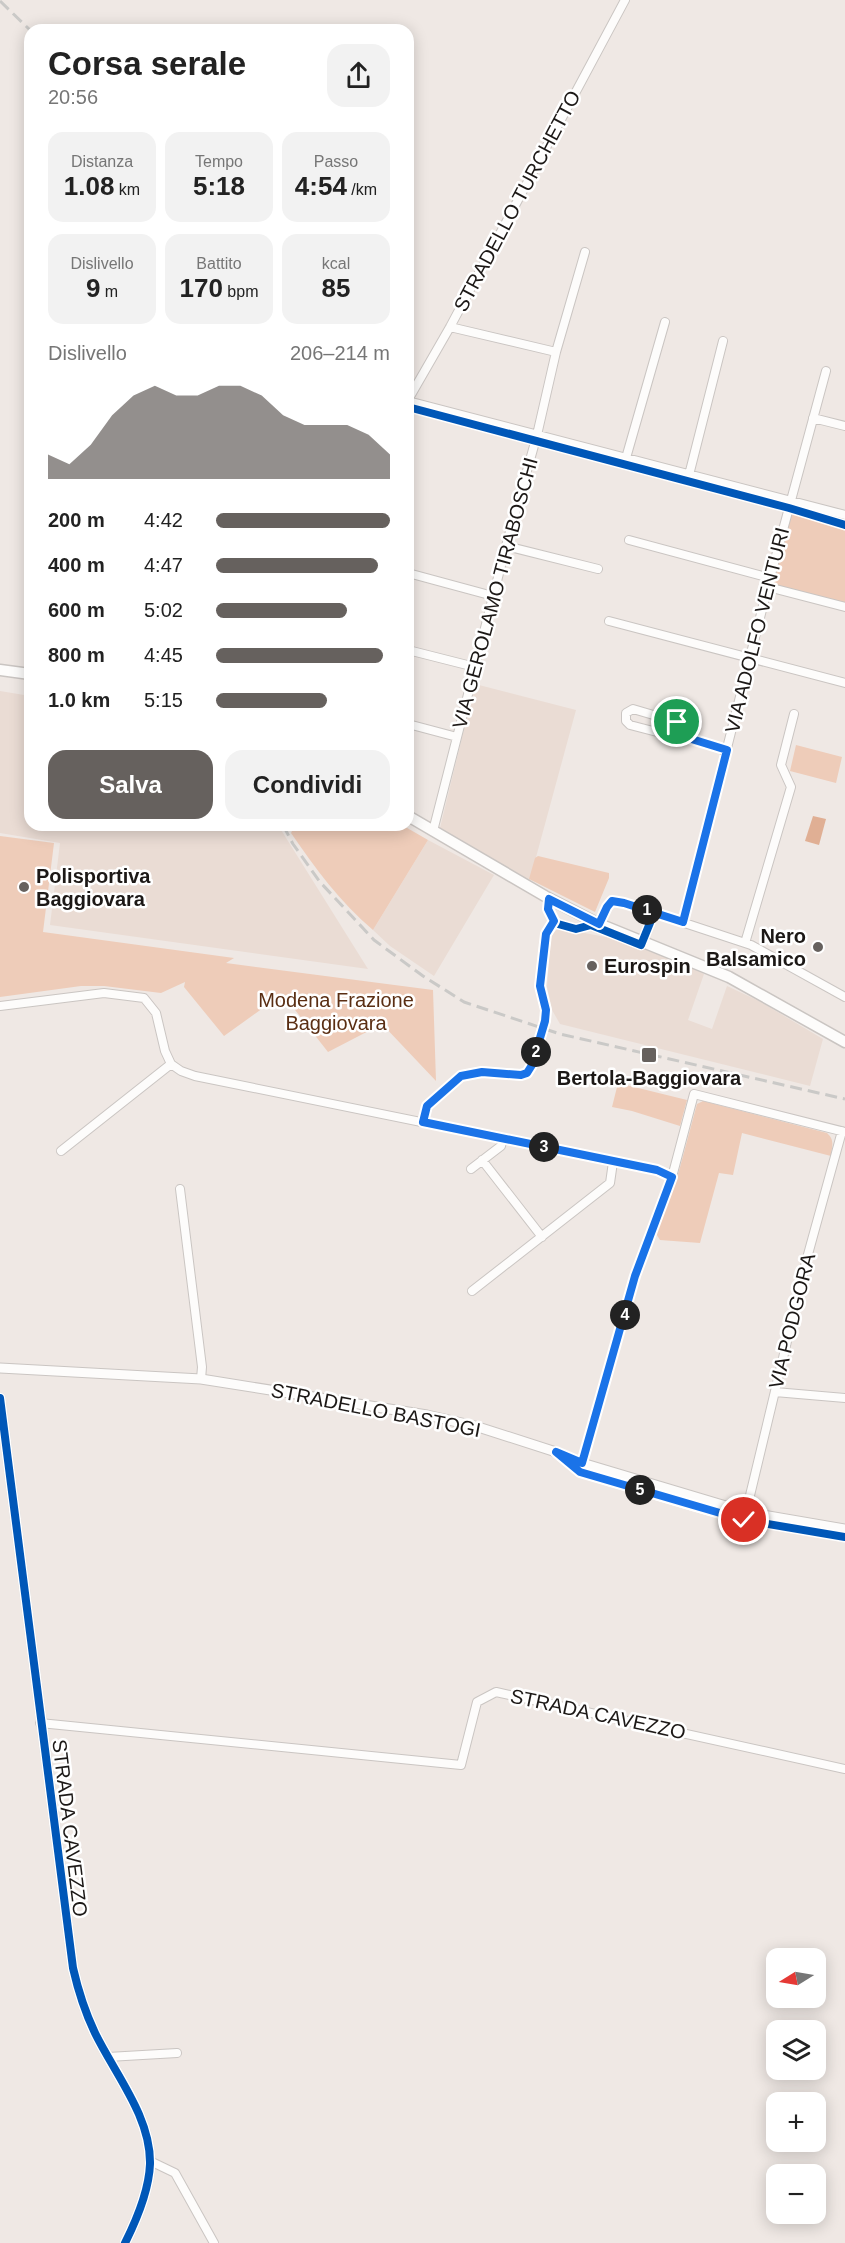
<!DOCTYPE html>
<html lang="it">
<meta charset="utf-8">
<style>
:root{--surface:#fff;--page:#f2f2f2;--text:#222;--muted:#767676;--accent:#66615e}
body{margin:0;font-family:Helvetica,sans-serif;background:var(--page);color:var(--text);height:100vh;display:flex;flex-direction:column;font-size:22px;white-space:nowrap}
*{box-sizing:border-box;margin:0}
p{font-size:20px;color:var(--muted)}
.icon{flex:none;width:33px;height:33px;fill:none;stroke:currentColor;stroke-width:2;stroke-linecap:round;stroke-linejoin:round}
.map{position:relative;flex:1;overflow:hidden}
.details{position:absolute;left:24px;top:24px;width:390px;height:807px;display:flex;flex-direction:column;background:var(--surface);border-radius:18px;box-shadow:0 3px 15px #0003}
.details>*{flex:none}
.needle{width:39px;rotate:259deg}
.tools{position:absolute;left:766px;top:1948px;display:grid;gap:12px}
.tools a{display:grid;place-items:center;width:60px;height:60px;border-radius:12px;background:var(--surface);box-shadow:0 3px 15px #0003;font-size:30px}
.pin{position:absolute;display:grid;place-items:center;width:51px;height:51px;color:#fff;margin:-26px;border:3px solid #fff;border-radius:50%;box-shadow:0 2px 6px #0007}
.km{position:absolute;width:30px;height:30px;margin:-15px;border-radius:50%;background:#222;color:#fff;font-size:16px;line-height:30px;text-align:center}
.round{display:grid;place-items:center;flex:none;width:63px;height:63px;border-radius:18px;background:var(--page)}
.headline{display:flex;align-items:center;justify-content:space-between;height:102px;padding:0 24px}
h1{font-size:33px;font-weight:800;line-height:45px}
.metrics{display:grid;grid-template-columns:repeat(3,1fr);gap:9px;height:102px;padding:6px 24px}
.metrics div{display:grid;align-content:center;border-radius:15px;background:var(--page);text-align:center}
.metrics b{font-size:26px;font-weight:800}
.metrics small{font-size:16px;font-weight:400}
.metrics p{font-size:16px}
.chart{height:168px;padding:12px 24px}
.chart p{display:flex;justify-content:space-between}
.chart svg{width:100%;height:108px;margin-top:6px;fill:var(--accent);opacity:.7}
.primary-button{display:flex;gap:12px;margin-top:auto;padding:12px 24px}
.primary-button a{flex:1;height:69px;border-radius:18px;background:var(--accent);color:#fff;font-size:24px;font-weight:800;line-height:69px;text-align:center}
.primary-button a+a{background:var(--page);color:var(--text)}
ul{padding:0 24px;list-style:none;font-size:20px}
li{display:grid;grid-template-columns:96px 72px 1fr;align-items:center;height:45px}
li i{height:15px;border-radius:8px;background:var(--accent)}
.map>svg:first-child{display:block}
.built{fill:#eadcd4}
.green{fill:#eeccb9}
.water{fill:#e0af94}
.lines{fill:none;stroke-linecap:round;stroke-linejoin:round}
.minor-casing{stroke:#cac5c2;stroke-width:10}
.tertiary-casing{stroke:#cac5c2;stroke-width:11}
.secondary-casing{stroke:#cac5c2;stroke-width:13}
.minor{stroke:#fdfcfb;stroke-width:8}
.tertiary{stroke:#fdfcfb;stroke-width:9}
.secondary{stroke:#fdfcfb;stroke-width:10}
.rail{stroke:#cac9c7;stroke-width:3;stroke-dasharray:12 6;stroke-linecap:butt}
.cycleway-casing{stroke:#fff;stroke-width:11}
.cycleway{stroke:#0057b8;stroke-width:8}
.route-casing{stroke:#fff;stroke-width:12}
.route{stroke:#1a73e8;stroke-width:8}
.poi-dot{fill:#66615e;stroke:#fff;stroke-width:2}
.labels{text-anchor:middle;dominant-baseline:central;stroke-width:5;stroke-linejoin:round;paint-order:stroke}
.street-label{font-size:20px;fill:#1c1816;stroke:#fff}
.poi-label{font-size:20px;font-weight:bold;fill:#1c1816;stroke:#fff;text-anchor:start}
.park-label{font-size:20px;fill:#5a2e13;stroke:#fff}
</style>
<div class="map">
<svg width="845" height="2243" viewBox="0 0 845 2243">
<rect width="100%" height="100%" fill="#efe8e4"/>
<!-- built -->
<path class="built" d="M 475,684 L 576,710 L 529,883 L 440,828 Z
M 0,691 L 30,696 L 30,825 L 278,825 L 368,969 L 50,925 L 60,843 L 0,833 Z
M 428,840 L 494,875 L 434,976 L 390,946 L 373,930 Z
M 558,928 L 627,941 L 667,955 L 704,974 L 688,1020 L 712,1029 L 727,986 L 759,1001 L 823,1039 L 810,1086 L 560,1024 L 552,1010 L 547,987 L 551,936 Z"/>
<!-- green -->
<path class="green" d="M 789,511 L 845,527 L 845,607 L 768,587 Z
M 796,745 L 842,757 L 836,783 L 790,771 Z
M 295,825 L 402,825 L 428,840 L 373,930 C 340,902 315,868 291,833 Z
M 0,836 L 54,843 L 43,932 L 234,958 L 226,963 L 433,990 L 436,1081 L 382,1024 L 328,1052 L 288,1001 L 270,1003 L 224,1036 L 184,987 L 185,982 L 161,993 L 104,986 L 81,986 L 0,997 Z
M 538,856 L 609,873 L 609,878 L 595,912 L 529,879 L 535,858 Z
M 618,1083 L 687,1100 L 680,1126 L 632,1111 L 612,1107 Z
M 703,1101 L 827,1133 C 835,1140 832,1146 831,1156 L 742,1133 L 733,1175 L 719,1173 L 700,1243 L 660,1240 L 655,1232 L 679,1171 L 697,1104 Z"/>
<!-- water -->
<path class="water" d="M 813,816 L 826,819 L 819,845 L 805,841 Z"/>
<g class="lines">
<!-- minor casing -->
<g class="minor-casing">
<path id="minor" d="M 450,327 L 556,352
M 408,400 L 450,327 L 625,0
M 408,401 L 845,515
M 813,418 L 845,426
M 626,458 L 665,322
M 689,475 L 723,341
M 629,540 L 770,578
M 506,546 L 598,569
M 408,573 L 493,596
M 768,587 L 845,607
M 609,621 L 845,683
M 408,650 L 475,667
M 408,724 L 457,737
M 685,737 L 680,738 L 630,725 L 626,721 L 626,713 L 633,709 L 677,722 L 682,726 L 685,737 L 727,750
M 433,831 L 506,546 L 537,435 L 556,352 L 585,252
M 683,922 L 770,578 L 826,371
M 599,924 L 607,907 L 612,901 L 624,903 L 751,945 L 845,997
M 745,943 L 791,787 L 781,765 L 794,714
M 0,1006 L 104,993 L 144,998 L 156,1013 L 165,1051 L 171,1064 L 181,1071 L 195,1076 L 657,1170 L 672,1177 L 635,1276 L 582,1463
M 61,1151 L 171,1064
M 482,1160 L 542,1237
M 471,1169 L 501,1146 L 503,1138
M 672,1177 L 694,1094 L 845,1132
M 180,1189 L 202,1367 L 201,1379
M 472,1291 L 610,1183 L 613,1162
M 775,1392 L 845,1398
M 746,1512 L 807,1258 L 842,1131
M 40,1723 L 461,1765 L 477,1702 L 496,1692 L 845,1769
M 108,2057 L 177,2053
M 150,2161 L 175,2173 L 214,2243"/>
</g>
<!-- tertiary casing -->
<g class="tertiary-casing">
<path id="tertiary" d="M 0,1368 L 201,1379 L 427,1415 L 475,1426 L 556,1452 L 582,1463 L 746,1512 L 845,1529
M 0,1398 L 73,1968 C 78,1990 85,2012 95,2033 C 115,2074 151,2117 150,2164 C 149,2191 137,2219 125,2243"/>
</g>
<!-- secondary casing -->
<g class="secondary-casing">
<path id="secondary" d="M 0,670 L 30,674
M 408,816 L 550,899 L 599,924 L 729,977 L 845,1042"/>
</g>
<!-- minor -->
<use href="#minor" class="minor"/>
<!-- tertiary -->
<use href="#tertiary" class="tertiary"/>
<!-- secondary -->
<use href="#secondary" class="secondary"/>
<!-- rail -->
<path class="rail" d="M 0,1 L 30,30
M 283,825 L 293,844 L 320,882 L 374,940 L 423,976 L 464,1002 L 560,1034 L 845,1099"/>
<!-- cycleway casing -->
<g class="cycleway-casing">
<path id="cycleway" d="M 408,407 L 789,508 L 845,525
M 554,921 L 558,924 L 576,929 L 591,925 L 641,945 L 654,913
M 423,1122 L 427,1106 L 461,1076 L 482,1072 L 521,1075 L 527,1073 L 532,1065 L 545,1021 L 546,1010 L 540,986 L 546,934 L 554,921 L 548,909 L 550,899
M 0,1398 L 73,1968 C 78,1990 85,2012 95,2033 C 115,2074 151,2117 150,2164 C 149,2191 137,2219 125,2243
M 556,1452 L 580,1472 L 694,1506 L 744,1520 L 845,1537"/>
</g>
<!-- cycleway -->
<use href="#cycleway" class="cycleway"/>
</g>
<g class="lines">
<!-- route casing -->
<g class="route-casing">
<path id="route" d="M 677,722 L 684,730 L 685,737 L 727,750 L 683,922 L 624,903 L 612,901 L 607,907 L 599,924 L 549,899 L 548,909 L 554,921 L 546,934 L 540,986 L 546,1010 L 545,1021 L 532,1065 L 527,1073 L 521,1075 L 482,1072 L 461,1076 L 427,1106 L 423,1122 L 657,1170 L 672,1177 L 635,1276 L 582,1463 L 556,1452 L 580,1472 L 744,1520"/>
</g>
<!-- route -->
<use href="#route" class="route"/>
</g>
<!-- markers -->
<g class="poi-dot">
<circle cx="24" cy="887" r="6"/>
<circle cx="818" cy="947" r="6"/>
<circle cx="592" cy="966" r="6"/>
<rect x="641" y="1047" width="16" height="16" rx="3"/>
</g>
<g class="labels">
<!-- street labels -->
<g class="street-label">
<text transform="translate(517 201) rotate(-62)">STRADELLO TURCHETTO</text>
<text transform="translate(495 593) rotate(-75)">VIA GEROLAMO TIRABOSCHI</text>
<text transform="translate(757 630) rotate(-76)">VIA ADOLFO VENTURI</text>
<text transform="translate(792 1321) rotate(-76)">VIA PODGORA</text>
<text transform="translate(376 1410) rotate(11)">STRADELLO BASTOGI</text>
<text transform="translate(598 1714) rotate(12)">STRADA CAVEZZO</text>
<text transform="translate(70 1828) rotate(83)">STRADA CAVEZZO</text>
</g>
<!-- poi labels -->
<g class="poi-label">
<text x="36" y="876">Polisportiva<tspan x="36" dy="23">Baggiovara</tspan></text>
<text x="806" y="936" text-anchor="end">Nero<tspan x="806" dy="23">Balsamico</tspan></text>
<text x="604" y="966">Eurospin</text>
<text x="649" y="1078" text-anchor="middle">Bertola-Baggiovara</text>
</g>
<!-- park labels -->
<g class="park-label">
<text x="336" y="1000">Modena Frazione<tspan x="336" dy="23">Baggiovara</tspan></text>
</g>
</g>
</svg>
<div class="tools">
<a><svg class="needle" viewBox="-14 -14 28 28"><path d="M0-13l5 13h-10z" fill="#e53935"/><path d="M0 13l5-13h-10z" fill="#767676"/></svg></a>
<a><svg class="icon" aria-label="layers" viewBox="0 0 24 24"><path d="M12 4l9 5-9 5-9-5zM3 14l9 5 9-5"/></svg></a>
<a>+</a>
<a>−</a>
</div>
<div class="pin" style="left:677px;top:722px;background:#1e9e55"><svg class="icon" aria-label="arrive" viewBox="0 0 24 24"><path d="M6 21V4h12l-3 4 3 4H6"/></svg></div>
<div class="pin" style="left:744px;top:1520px;background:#d93025"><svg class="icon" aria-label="check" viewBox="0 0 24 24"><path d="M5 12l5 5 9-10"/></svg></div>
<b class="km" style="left:647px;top:910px">1</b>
<b class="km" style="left:536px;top:1052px">2</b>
<b class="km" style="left:544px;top:1147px">3</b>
<b class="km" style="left:625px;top:1315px">4</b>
<b class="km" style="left:640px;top:1490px">5</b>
<section class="details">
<div class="headline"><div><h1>Corsa serale</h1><p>20:56</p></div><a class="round"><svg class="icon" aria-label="share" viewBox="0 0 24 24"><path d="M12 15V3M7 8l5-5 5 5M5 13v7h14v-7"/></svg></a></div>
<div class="metrics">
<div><p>Distanza</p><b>1.08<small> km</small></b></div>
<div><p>Tempo</p><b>5:18</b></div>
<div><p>Passo</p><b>4:54<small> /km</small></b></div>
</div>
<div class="metrics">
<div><p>Dislivello</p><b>9<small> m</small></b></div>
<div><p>Battito</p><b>170<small> bpm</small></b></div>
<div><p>kcal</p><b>85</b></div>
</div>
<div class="chart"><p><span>Dislivello</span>206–214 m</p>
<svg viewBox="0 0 160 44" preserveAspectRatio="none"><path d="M0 44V34L10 38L20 30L30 18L40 10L50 6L60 10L70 10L80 6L90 6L100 10L110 18L120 22L130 22L140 22L150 26L160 34V44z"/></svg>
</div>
<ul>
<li><b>200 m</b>4:42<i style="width:100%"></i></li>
<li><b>400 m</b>4:47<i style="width:93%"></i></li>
<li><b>600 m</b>5:02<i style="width:75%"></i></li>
<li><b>800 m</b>4:45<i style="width:96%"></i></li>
<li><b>1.0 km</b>5:15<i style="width:64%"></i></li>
</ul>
<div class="primary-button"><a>Salva</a><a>Condividi</a></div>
</section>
</div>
